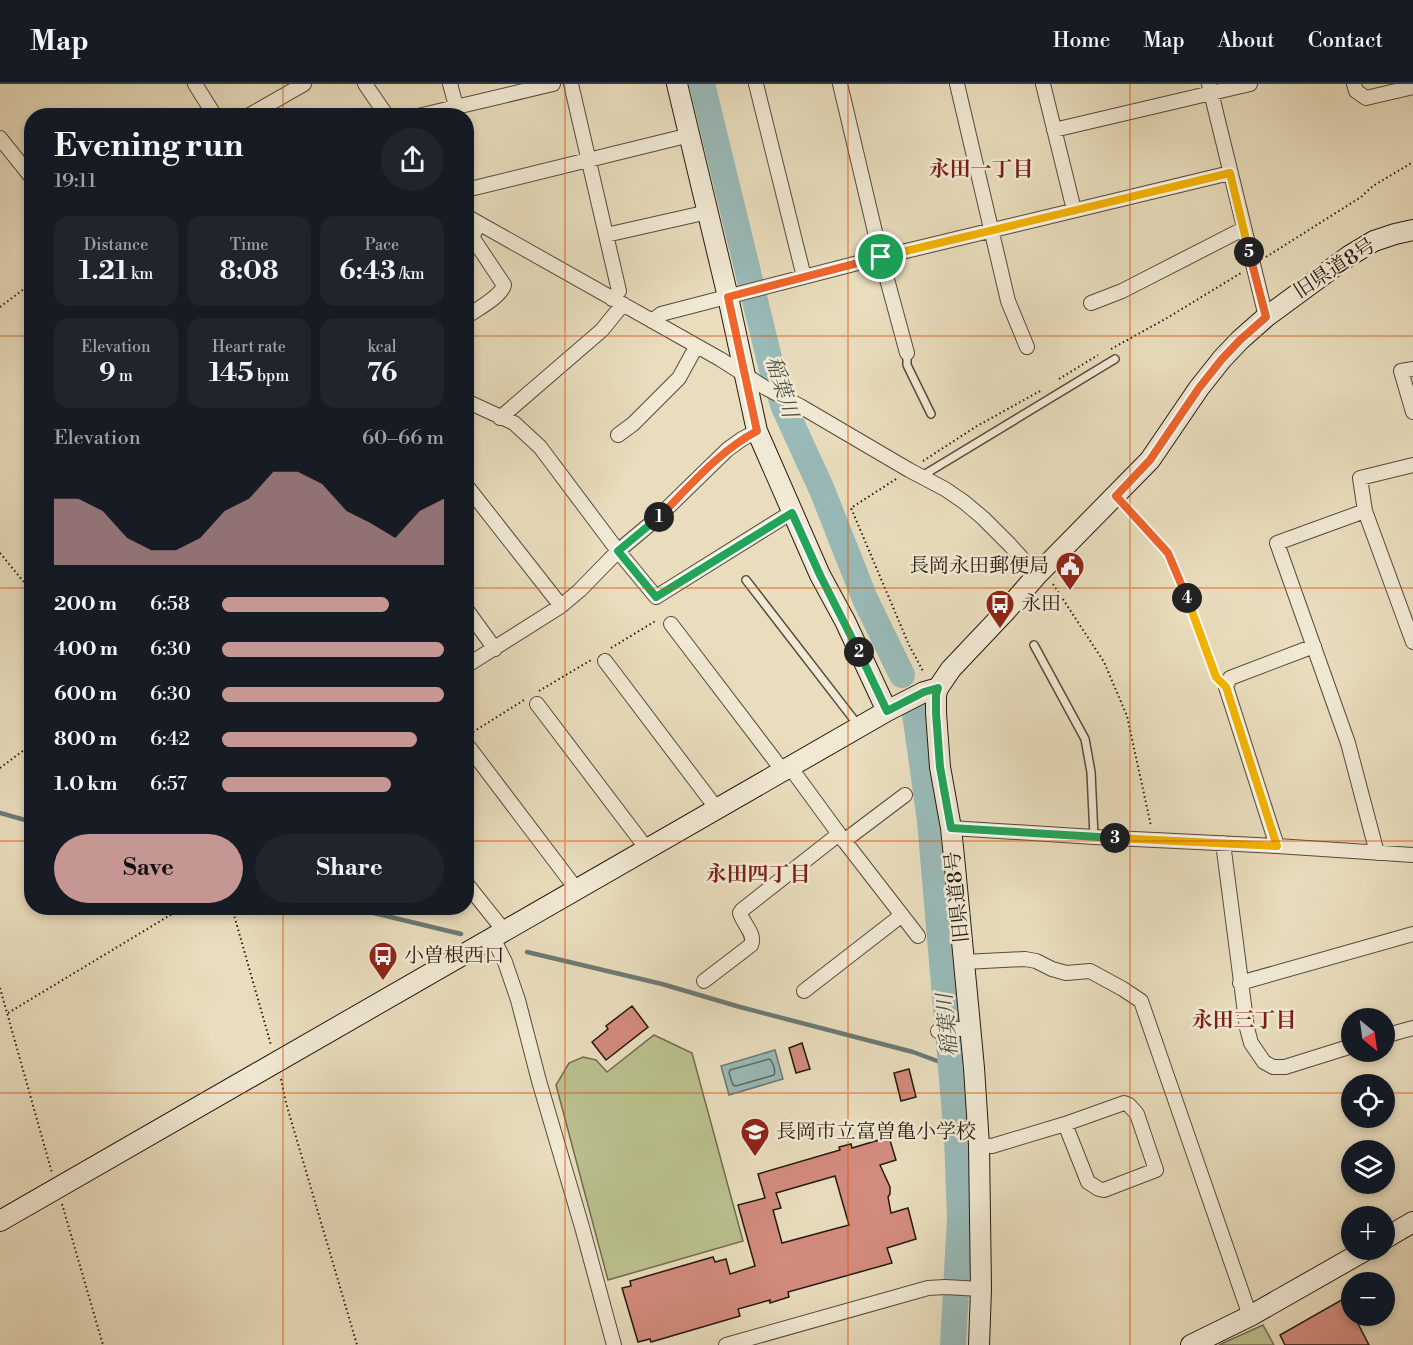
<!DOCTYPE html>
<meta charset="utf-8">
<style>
:root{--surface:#171b24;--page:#20242c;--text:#f1f3f6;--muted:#9ea1a6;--line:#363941;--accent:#c59692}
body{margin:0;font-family:"Libre Bodoni","Noto Serif JP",serif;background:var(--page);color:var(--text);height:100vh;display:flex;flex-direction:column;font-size:22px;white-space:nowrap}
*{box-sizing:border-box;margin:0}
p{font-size:20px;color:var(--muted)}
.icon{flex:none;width:33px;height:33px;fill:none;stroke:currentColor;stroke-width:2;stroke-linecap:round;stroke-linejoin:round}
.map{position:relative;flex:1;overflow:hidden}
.drawer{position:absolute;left:24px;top:24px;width:450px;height:807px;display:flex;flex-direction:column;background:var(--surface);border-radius:24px;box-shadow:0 3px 9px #0003}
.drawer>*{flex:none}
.needle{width:39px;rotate:151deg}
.tools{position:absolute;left:1341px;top:924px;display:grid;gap:12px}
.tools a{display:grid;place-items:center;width:54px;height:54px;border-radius:50%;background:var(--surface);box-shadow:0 3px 9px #0003;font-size:30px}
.pin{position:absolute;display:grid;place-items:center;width:51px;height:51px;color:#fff;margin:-26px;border:3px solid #fff;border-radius:50%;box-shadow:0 2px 6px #0007}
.km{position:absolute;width:30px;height:30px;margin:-15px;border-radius:50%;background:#222;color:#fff;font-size:16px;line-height:30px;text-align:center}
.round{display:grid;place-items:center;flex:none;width:63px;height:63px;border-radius:32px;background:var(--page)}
.overview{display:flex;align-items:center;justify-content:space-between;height:102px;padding:0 30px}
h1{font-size:33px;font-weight:700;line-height:45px}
.metrics{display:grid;grid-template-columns:repeat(3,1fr);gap:9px;height:102px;padding:6px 30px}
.metrics div{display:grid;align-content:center;border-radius:15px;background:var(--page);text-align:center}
.metrics b{font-size:26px;font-weight:700}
.metrics small{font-size:16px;font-weight:400}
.metrics p{font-size:16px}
.chart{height:168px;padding:12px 30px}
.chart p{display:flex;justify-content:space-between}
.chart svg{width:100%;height:108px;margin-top:6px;fill:var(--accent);opacity:.7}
.button{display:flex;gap:12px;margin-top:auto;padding:12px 30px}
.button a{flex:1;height:69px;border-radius:36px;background:var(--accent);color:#111;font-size:24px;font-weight:700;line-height:69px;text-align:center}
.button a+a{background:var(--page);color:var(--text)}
ul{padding:0 30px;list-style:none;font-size:20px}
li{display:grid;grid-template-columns:96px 72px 1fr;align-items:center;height:45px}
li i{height:15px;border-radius:8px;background:var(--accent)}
header{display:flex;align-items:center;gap:36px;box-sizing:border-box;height:84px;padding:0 30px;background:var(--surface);border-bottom:2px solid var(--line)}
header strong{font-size:28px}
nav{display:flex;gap:33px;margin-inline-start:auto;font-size:21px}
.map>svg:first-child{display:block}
.green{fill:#bac08e;stroke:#706c50;stroke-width:1.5}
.water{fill:#99bab8;stroke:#6b7a75;stroke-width:1.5}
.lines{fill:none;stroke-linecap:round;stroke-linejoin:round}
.shore{stroke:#5f6a64;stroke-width:1.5}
.stream{stroke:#6b7a75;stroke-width:4.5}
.river{stroke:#99bab8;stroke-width:26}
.building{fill:#d38b7d;stroke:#251911;stroke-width:1.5;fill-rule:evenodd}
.lane-casing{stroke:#564a3c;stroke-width:10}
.street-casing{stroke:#564a3c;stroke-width:16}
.secondary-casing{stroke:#251911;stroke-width:22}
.path{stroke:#251911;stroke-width:2;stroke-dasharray:1.5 3;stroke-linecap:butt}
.lane{stroke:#f1e9d4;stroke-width:7}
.street{stroke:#f1e9d4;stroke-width:14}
.secondary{stroke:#f1e9d4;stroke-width:20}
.split-1-casing{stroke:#fff;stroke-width:12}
.split-2-casing{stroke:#fff;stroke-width:12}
.split-3-casing{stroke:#fff;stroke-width:12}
.split-4-casing{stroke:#fff;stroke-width:12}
.split-5-casing{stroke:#fff;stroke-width:12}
.split-6-casing{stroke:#fff;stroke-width:12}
.split-1{stroke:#f0652b;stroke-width:8}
.split-2{stroke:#22a559;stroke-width:8}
.split-3{stroke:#22a559;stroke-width:8}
.split-4{stroke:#f5b400;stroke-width:8}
.split-5{stroke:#f0652b;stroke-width:8}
.split-6{stroke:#f5b400;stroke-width:8}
.grid{fill:none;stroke:#d4530c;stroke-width:1.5;stroke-opacity:0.55}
.labels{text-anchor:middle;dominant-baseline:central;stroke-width:5;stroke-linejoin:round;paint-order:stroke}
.street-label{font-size:20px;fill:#251911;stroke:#f1e9d4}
.poi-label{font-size:20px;fill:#251911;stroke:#f1e9d4;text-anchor:start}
.neighbourhood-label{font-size:21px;font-weight:bold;fill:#7a1f14;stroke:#f1e9d4}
.water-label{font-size:21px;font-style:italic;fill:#4e514b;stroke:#f1e9d4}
</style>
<header>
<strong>Map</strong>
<nav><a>Home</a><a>Map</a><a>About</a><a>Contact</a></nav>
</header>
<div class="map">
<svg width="1413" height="1261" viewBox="0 0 1413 1261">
<rect width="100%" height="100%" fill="#e9ddbd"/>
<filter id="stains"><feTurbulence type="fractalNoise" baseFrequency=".00333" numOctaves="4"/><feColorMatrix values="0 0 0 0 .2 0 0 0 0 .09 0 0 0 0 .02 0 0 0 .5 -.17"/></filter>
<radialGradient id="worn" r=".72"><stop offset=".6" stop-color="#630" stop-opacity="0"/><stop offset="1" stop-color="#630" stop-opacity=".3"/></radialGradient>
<!-- green -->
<path class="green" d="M 654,951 L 692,969 L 743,1157 L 608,1196 L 556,1001 L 569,979 L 583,973 L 596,976 L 607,988 Z
M 1263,1241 L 1274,1261 L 1219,1261 Z"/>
<!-- water -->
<path class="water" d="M 775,966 L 783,995 L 729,1011 L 721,982 Z"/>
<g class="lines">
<!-- shore -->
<path class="shore" d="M 769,975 C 773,977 776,987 774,991 L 736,1002 L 733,1001 L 729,989 L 730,986 Z"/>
<!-- stream -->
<path class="stream" d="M 0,729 L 32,738
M 353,824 L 461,850
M 527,868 L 662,900 L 740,923 L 913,968 L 951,982"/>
<!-- river -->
<path class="river" d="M 702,0 L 771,282 L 784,323 L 822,406 L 865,515 L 902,591
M 914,622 L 930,737 L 957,1053 L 960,1134 L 953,1261"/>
</g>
<!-- building -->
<path class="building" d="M 632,922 L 648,943 L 606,976 L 592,958 L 608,945 L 606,942 Z
M 802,959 L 810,985 L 796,989 L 789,964 Z
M 909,985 L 916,1013 L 901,1017 L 894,989 Z
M 889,1053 L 896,1076 L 880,1081 L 890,1103 L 890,1110 L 888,1113 L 891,1129 L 908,1124 L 916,1155 L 887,1164 L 892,1179 L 788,1208 L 789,1213 L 770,1219 L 770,1216 L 738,1225 L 740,1232 L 651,1258 L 650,1255 L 638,1258 L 622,1204 L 631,1202 L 630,1197 L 713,1173 L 715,1178 L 726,1175 L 730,1190 L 755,1182 L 738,1121 L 765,1114 L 758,1090 L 840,1066 L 839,1063 L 851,1060 L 852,1064 ZM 835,1092 L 849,1141 L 782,1159 L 773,1126 L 781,1124 L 776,1109 Z
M 1345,1214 L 1352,1226 L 1352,1232 L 1354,1232 L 1369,1261 L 1285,1261 L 1280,1251 Z"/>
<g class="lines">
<!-- lane casing -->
<g class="lane-casing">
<path id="lane" d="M 907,269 L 907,281 L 931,330
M 922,392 L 1115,275
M 746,496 L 858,641
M 1034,561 L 1085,655 L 1091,688 L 1094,753"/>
</g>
<!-- street casing -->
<g class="street-casing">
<path id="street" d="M 195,0 L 215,32
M 365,0 L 387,32
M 450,0 L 456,22
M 571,0 L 619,207 L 612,215
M 756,0 L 804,193
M 840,0 L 881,173 L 907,269
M 957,0 L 1008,217 L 1027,263
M 1043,0 L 1074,126
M 1209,0 L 1266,233
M 1354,0 L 1356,7 L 1366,14 L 1413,3
M 248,32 L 304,0
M 418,32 L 553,0
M 1054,46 L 1250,0
M 0,54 L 32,94
M 466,106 L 690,51
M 466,132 L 720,275 L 764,303 L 800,322 L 909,386 L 945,405 L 964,418 L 983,434 L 1010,461 L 1037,491
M 606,151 L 708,128
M 1091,219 L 1122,207 L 1243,145
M 466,233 C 477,225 501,213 504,201 L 472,153 L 479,140
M 652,237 L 661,230 L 881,173 L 1230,89
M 1413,285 L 1401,287 L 1413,328
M 466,317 L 514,339 L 540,363 L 618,467 L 656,513 L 792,428
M 500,334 L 602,246 L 623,220
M 618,351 L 633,340 L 679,294 L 696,263
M 1413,381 L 1360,394 L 1365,427 L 1413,558
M 466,401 L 561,522
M 1365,427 L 1277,459 L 1348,659 L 1377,769
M 466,525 L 495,565
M 671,540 L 783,687
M 605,577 L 717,725
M 466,582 L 561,522 L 580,506 L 618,467 L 655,436 L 728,365 L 742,355 L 757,347
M 537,620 L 647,765
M 468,662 L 577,806
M 790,683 L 839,750 L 918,852
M 951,744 L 1094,753 L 1277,762 L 1413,771
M 844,757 L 905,711
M 1223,759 L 1247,944 L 1251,959 L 1264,978 L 1273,983 L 1285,983 L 1352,962
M 1277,762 L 1226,603 L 1230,594 L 1314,562
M 466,799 L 505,848
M 493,854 L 505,878 L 518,916 L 539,997 L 582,1143 L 614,1261
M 964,878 L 1025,875 L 1036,877 L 1052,885 L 1066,889 L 1090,887 L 1123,905 L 1141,917 L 1250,1232
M 704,897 L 751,861 C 756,850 743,840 740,829 L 742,826 L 839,750
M 1240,899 L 1413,850
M 804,907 L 902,831
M 938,947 L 969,944
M 1384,952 L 1413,944
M 979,1061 L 992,1062 L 1065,1040 L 1124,1019 L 1129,1021 L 1137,1030 L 1156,1086 L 1104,1106 L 1099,1105 L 1088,1098 L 1065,1040
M 726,1261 L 928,1204 L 945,1203 L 981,1205"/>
</g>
<!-- secondary casing -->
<g class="secondary-casing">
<path id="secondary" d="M 677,0 L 728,213 L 757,347 L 820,491 L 845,537 L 887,627
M 0,1137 L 887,627 L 924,608 L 938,604
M 1384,1155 L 1413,1138
M 979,1261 L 981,1205 L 979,1061 L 974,984 L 955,783 L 951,744 L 940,683 L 936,629 L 936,611 L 938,604 L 951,585 L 1004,529 L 1037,491 L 1150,376 L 1199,304 L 1222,275 L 1240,256 L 1266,233 L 1349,172 L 1374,157 L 1395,150 L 1413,146
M 1191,1261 L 1250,1232 L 1366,1166"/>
</g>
<!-- path -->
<path class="path" d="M 1266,173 L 1361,113 L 1373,102 L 1413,78
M 0,223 L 32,199
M 1111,265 L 1167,234 L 1241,189
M 1059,295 L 1098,271
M 923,377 L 977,342 L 1042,306
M 896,395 L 851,424 L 909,561 L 924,589
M 1126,423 L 1168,469 L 1189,518 L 1216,593
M 0,469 L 32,508
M 1053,500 L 1104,578 L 1127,632 L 1151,742
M 611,564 L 657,536
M 539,607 L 591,576
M 473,648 L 524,616
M 0,684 L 32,660
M 232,824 L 271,961
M 0,904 L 52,1089
M 8,929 L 182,824
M 281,995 L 286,1019 L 357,1261
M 62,1120 L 103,1261"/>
<!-- lane -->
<use href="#lane" class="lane"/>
<!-- street -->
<use href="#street" class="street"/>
<!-- secondary -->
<use href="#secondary" class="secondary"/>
</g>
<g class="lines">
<!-- split-1 casing -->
<g class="split-1-casing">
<path id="split-1" d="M 659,433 C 689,403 719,367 757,347 L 728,213 L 881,173"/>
</g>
<!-- split-2 casing -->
<g class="split-2-casing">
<path id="split-2" d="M 659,433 L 618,467 L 656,513 L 792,429 L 820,491 L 859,568"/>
</g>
<!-- split-3 casing -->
<g class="split-3-casing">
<path id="split-3" d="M 859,568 L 887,627 L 924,608 L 938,604 L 936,611 L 936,629 L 940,683 L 951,744 L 1115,754"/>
</g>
<!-- split-4 casing -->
<g class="split-4-casing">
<path id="split-4" d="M 1115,754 L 1277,762 L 1226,603 L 1216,593 L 1187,514"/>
</g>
<!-- split-5 casing -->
<g class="split-5-casing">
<path id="split-5" d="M 1187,514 L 1168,469 L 1116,412 L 1150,376 L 1199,304 L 1222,275 L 1240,256 L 1266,233 L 1249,168"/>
</g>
<!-- split-6 casing -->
<g class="split-6-casing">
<path id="split-6" d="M 881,173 L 1230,89 L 1249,168"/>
</g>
<!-- split-1 -->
<use href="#split-1" class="split-1"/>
<!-- split-2 -->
<use href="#split-2" class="split-2"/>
<!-- split-3 -->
<use href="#split-3" class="split-3"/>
<!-- split-4 -->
<use href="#split-4" class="split-4"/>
<!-- split-5 -->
<use href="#split-5" class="split-5"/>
<!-- split-6 -->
<use href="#split-6" class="split-6"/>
</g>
<!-- grid -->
<path class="grid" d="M 283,0 L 283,32M 565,0 L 565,1261M 848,0 L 848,1261M 1130,0 L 1130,1261M 0,252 L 32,252M 466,252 L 1413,252M 0,504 L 32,504M 466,504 L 1413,504M 0,757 L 32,757M 466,757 L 1413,757M 283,824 L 283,1261M 0,1009 L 1352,1009M 1384,1009 L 1413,1009"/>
<!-- icons -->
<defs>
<g id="civic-pin" transform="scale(1.5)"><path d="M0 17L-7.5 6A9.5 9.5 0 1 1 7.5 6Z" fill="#8f2418" stroke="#f1e9d4"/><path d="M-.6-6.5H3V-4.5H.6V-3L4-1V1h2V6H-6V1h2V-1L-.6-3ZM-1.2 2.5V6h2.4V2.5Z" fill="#fff"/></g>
<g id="bus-pin" transform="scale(1.5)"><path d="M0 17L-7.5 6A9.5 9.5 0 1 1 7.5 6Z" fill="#8f2418" stroke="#f1e9d4"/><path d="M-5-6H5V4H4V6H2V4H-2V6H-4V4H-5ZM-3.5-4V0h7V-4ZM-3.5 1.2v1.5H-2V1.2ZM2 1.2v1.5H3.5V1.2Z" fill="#fff"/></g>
<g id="school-pin" transform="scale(1.5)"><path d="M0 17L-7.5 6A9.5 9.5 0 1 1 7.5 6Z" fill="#8f2418" stroke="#f1e9d4"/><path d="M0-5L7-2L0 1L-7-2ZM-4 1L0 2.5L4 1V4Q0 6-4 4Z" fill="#fff"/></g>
</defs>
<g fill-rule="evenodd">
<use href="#civic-pin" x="1070" y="482"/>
<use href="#bus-pin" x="1000" y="520"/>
<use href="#bus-pin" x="383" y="872"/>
<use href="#school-pin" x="755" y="1048"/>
</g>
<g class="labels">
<!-- street labels -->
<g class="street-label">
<text transform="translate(1335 185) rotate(-33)">旧県道8号</text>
<text transform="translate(958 813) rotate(-96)">旧県道8号</text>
</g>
<!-- poi labels -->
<g class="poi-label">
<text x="1049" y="482" text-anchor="end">長岡永田郵便局</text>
<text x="1021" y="520">永田</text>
<text x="404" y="872">小曽根西口</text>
<text x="776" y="1048">長岡市立富曽亀小学校</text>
</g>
<!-- neighbourhood labels -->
<g class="neighbourhood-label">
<text x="981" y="86">永田一丁目</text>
<text x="758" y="791">永田四丁目</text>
<text x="1244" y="937">永田三丁目</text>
</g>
<!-- water labels -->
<g class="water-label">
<text transform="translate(781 303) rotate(73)">稲葉川</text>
<text transform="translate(948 941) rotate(-95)">稲葉川</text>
</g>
</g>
<rect width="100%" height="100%" filter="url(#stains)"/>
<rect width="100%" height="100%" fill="url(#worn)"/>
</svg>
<div class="tools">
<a><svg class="needle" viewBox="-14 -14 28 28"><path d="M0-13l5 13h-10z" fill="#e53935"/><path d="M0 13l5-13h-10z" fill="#9ea1a6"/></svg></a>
<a><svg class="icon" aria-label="locate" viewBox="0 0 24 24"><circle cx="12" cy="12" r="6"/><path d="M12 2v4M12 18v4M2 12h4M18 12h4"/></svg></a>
<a><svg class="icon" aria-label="layers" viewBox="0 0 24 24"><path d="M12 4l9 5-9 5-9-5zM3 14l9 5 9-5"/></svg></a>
<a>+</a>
<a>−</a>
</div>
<div class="pin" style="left:881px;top:173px;background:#1e9e55"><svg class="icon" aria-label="arrive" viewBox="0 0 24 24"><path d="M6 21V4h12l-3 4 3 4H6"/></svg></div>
<b class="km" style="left:659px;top:433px">1</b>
<b class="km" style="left:859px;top:568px">2</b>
<b class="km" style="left:1115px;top:754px">3</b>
<b class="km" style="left:1187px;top:514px">4</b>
<b class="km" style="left:1249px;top:168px">5</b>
<section class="drawer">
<div class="overview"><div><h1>Evening run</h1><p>19:11</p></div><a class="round"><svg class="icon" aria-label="share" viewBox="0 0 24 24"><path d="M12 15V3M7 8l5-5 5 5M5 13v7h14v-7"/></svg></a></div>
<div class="metrics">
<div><p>Distance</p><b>1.21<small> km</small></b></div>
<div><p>Time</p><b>8:08</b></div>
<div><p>Pace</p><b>6:43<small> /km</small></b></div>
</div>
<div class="metrics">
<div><p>Elevation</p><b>9<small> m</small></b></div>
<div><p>Heart rate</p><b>145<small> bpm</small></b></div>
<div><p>kcal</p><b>76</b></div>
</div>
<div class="chart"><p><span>Elevation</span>60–66 m</p>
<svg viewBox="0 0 160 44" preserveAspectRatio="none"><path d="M0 44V17L10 17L20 22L30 33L40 38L50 38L60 33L70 22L80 17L90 6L100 6L110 11L120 22L130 27L140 33L150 22L160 17V44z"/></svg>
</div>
<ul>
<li><b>200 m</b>6:58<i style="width:75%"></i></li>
<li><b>400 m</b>6:30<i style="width:100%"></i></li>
<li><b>600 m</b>6:30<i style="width:100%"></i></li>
<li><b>800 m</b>6:42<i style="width:88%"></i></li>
<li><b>1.0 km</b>6:57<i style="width:76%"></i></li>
</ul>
<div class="button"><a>Save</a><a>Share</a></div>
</section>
</div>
